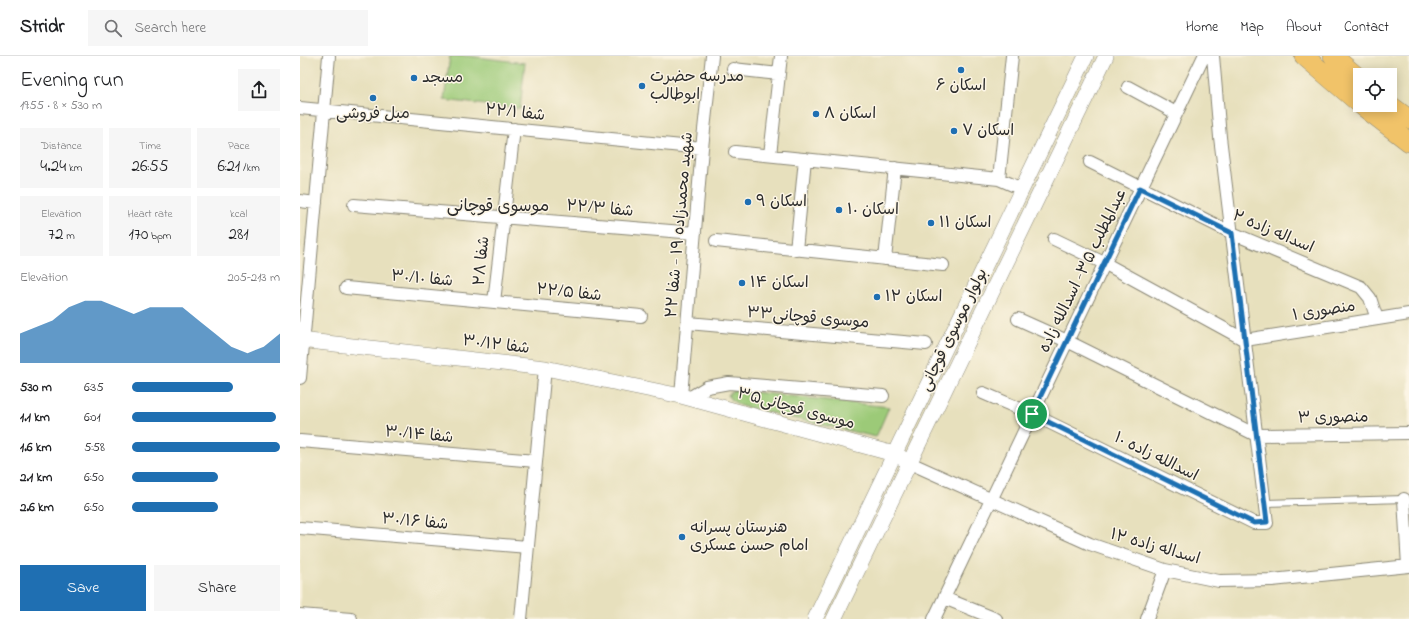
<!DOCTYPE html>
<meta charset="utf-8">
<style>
:root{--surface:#fff;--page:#f6f6f6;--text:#202124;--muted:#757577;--line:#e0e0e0;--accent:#1f6fb2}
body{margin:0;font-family:"Indie Flower","Playpen Sans Arabic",sans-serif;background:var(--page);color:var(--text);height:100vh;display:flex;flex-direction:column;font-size:15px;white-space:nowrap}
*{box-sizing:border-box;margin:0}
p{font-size:13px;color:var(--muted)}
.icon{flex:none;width:22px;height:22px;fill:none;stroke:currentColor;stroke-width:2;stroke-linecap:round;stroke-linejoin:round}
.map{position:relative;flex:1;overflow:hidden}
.panel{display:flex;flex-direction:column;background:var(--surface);width:300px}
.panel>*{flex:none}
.buttons{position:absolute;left:1053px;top:12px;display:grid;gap:8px}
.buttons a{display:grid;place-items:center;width:44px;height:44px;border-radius:0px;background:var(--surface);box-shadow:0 2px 10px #0003;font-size:20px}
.pin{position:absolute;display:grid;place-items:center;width:34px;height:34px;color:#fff;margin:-17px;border:2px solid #fff;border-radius:50%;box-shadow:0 1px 4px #0007}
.round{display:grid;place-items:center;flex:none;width:42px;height:42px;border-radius:0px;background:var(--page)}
.summary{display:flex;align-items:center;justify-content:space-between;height:68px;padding:0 20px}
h1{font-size:22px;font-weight:600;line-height:30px}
.figures{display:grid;grid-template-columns:repeat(3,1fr);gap:6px;height:68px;padding:4px 20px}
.figures div{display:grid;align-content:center;border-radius:0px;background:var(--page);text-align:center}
.figures b{font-size:17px;font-weight:600}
.figures small{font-size:11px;font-weight:400}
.figures p{font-size:11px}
.chart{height:112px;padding:8px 20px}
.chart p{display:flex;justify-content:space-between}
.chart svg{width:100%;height:72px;margin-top:4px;fill:var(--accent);opacity:.7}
.primary-button{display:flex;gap:8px;margin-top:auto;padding:8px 20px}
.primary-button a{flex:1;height:46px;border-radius:0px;background:var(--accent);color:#fff;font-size:16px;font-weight:600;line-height:46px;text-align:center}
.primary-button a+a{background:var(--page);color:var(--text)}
ul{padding:0 20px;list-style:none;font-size:13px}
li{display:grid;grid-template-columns:64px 48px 1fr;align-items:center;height:30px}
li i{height:10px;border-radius:5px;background:var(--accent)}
header{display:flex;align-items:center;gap:24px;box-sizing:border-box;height:56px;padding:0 20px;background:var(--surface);border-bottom:1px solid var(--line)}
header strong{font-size:19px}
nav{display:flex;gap:22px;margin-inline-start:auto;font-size:14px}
.search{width:280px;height:36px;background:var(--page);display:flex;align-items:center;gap:10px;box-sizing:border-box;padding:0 14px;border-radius:0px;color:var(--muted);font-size:15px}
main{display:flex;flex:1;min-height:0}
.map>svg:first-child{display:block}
.green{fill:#9cca78;stroke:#647a52}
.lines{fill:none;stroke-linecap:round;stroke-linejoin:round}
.service-casing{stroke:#898674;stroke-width:8}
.minor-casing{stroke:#898674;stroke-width:14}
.tertiary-casing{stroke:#898674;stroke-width:16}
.primary-casing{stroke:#898674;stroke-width:20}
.service{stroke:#fff;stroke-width:6}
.minor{stroke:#fff;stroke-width:12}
.tertiary{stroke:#fff;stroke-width:15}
.primary{stroke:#f1c369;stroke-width:19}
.route-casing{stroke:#fff;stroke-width:8}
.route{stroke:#1f6fb2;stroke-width:5}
.poi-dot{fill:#1f6fb2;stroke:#fcf5e5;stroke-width:1.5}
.labels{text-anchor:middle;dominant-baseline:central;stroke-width:3;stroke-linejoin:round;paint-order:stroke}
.poi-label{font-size:16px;fill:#2b2b2b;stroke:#fcf5e5;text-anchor:start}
.street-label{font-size:16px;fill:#2b2b2b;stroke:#fcf5e5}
.neighbourhood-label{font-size:17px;fill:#2b2b2b;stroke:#fcf5e5}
</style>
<header>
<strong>Stridr</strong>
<div class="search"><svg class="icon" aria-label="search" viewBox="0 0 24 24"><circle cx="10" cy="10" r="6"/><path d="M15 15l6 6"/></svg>Search here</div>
<nav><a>Home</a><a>Map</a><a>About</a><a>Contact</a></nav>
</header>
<main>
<section class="panel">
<div class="summary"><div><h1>Evening run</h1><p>19:55 · 8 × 530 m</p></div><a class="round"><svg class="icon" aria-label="share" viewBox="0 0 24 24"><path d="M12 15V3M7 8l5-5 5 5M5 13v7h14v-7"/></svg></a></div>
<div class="figures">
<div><p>Distance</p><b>4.24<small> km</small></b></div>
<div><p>Time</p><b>26:55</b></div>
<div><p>Pace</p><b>6:21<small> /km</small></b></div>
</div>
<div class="figures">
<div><p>Elevation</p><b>72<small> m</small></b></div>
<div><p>Heart rate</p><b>170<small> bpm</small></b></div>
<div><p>kcal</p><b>281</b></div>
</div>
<div class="chart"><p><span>Elevation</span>205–213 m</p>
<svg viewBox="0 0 160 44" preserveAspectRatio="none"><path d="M0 44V26L10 22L20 18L30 10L40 6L50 6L60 10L70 14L80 10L90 10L100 10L110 18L120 26L130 34L140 38L150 34L160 26V44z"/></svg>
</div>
<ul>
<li><b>530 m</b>6:35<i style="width:68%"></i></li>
<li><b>1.1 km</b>6:01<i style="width:97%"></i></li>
<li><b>1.6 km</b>5:58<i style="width:100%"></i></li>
<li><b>2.1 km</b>6:50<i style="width:58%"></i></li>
<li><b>2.6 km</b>6:50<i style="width:58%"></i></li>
</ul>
<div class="primary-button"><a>Save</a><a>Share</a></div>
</section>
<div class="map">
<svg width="1109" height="563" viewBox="0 0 1109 563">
<rect width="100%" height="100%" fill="#fcf5e5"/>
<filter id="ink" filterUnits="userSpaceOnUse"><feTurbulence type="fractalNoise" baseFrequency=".025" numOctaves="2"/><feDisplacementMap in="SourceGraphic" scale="8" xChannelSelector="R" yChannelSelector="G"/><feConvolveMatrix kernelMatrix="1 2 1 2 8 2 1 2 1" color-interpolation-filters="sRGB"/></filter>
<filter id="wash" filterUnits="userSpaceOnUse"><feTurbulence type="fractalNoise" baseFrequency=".012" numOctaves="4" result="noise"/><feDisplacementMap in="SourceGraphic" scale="16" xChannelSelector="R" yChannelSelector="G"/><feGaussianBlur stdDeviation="0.9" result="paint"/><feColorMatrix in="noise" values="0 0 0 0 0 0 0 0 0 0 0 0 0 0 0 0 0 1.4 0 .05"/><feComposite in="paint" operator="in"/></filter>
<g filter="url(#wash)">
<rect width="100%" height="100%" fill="#e7e0bd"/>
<!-- green -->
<path class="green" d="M 150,0 L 168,0 L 225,7 L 220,53 L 144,44 Z
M 435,334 L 589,351 L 576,381 L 441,350 L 430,343 L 428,338 Z"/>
</g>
<g filter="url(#ink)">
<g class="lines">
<!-- service casing -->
<g class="service-casing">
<path id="service" d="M 965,447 L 1105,443"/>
</g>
<!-- minor casing -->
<g class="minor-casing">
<path id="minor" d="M 433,13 L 479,18
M 828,31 L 876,57
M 0,52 L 402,92
M 435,96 L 699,123 L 722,133
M 470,99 L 481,0
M 790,106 L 932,177 L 1061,231 L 1070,242 L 1077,263
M 699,123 L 712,0
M 0,145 L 16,147
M 54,149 L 395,177
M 754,183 L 804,207 L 945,284 L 1109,258
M 416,185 L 643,209
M 496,194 L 505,103
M 585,203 L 595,112
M 46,232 L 341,260
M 194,246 L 214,73
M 718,263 L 767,285 L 956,379 L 1109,377
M 388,267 L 626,288
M 0,322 L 29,0
M 683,337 L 732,358 L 954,467 L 967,467 L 920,81 L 913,0
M 381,340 L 402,92 L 412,0
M 389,342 L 407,331 L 429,327 L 583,340
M 0,385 L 236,405
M 610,407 L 790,488 L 865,514 L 919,525 L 972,524 L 1109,510
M 1104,443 L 1108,510
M 0,472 L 228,491
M 644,542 L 696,563
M 0,559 L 51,563
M 221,563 L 245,312
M 634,563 L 904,0
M 847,563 L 865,514"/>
</g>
<!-- tertiary casing -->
<g class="tertiary-casing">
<path id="tertiary" d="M 0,284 L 245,312 L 381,340 L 594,398 L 602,402
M 515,563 L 786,0
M 534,563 L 806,0"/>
</g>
<!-- primary casing -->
<g class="primary-casing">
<path id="primary" d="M 1004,0 L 1060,48
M 1033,0 L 1060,23
M 1061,49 L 1109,86
M 1090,49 L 1109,63"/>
</g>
<!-- service -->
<use href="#service" class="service"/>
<!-- minor -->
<use href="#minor" class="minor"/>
<!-- tertiary -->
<use href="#tertiary" class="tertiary"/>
<!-- primary -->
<use href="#primary" class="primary"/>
</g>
</g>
<g class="lines" filter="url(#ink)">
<!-- route casing -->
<g class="route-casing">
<path id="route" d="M 840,132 L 932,177 L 967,466 L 954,467 L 732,358 Z"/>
</g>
<!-- route -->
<use href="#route" class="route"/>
</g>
<!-- markers -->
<g class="poi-dot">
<circle cx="661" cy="14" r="4"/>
<circle cx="114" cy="22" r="4"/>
<circle cx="342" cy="30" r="4"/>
<circle cx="73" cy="42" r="4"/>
<circle cx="516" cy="58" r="4"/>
<circle cx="654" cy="75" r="4"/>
<circle cx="448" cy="146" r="4"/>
<circle cx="539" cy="154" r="4"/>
<circle cx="631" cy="167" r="4"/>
<circle cx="442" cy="227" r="4"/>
<circle cx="577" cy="241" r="4"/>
<circle cx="382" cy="481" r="4"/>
</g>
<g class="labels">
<!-- poi labels -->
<g class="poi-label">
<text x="350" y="21">مدرسه حضرت<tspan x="350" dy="18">ابوطالب</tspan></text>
<text x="122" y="22">مسجد</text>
<text x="661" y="30" text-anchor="middle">اسکان ۶</text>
<text x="73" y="58" text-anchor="middle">مبل فروشی</text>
<text x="524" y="58">اسکان ۸</text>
<text x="662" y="75">اسکان ۷</text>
<text x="456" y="146">اسکان ۹</text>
<text x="547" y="154">اسکان ۱۰</text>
<text x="639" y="167">اسکان ۱۱</text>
<text x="450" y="227">اسکان ۱۴</text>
<text x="585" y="241">اسکان ۱۲</text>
<text x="390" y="472">هنرستان پسرانه<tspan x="390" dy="18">امام حسن عسکری</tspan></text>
</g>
<!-- street labels -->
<g class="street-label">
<text transform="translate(215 57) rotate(6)">۲۲/۱ شفا</text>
<text transform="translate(300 153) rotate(5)">شفا ۲۲/۳</text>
<text transform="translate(380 169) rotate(-85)">شهید محمدزاده ۱۹ - شفا ۲۲</text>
<text transform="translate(973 176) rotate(23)">اسداله زاده ۲</text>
<text transform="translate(182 205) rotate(-84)">شفا ۲۸</text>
<text transform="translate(783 215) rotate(-64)">عبدالمطلب ۳۵- اسدالله زاده</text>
<text transform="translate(122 223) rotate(5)">شفا ۳۰/۱۰</text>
<text transform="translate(269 237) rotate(6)">شفا ۲۲/۵</text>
<text transform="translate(1024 255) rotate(-9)">منصوری ۱</text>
<text transform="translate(508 262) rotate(5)">موسوی قوچانی۳۳</text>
<text transform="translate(654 274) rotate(-64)">بولوار موسوی قوچانی</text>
<text transform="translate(196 289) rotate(7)">شفا ۳۰/۱۲</text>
<text transform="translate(496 353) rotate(15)">موسوی قوچانی۳۵</text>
<text transform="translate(1033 362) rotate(-1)">منصوری ۳</text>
<text transform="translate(119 379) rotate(5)">شفا ۳۰/۱۴</text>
<text transform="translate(856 401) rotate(26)">اسدالله زاده ۱۰</text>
<text transform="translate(115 466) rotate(5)">شفا ۳۰/۱۶</text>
<text transform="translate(855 491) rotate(16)">اسداله زاده ۱۲</text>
</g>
<!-- neighbourhood labels -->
<g class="neighbourhood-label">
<text x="198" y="150">موسوی قوچانی</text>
</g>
</g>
</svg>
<div class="buttons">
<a><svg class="icon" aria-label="locate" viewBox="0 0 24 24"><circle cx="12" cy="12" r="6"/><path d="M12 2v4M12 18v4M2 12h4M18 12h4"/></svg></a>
</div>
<div class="pin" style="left:732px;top:358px;background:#1e9e55"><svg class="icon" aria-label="arrive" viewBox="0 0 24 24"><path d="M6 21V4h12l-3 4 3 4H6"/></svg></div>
</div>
</main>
